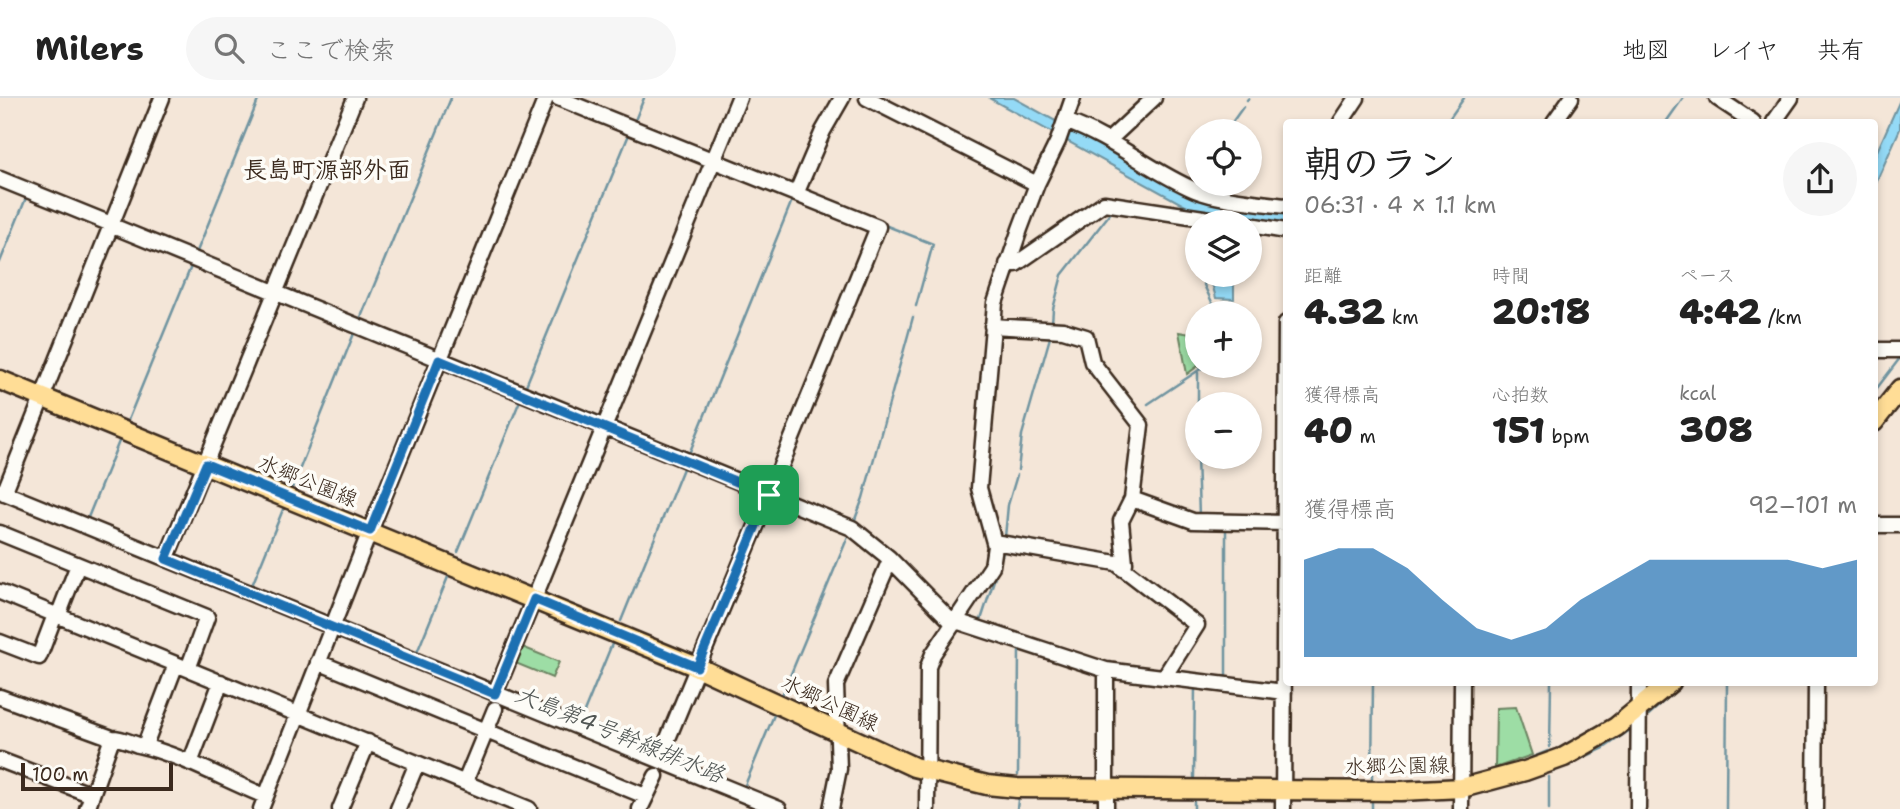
<!DOCTYPE html>
<html lang="ja">
<meta charset="utf-8">
<style>
:root{--surface:#fff;--page:#f6f6f6;--text:#222;--muted:#767676;--line:#e0e0e0;--accent:#1f6fb2}
body{margin:0;font-family:"Shantell Sans","Klee One",sans-serif;background:var(--page);color:var(--text);height:100vh;display:flex;flex-direction:column;font-size:26px;white-space:nowrap}
*{box-sizing:border-box;margin:0}
p{font-size:23px;color:var(--muted)}
.icon{flex:none;width:38px;height:38px;fill:none;stroke:currentColor;stroke-width:2;stroke-linecap:round;stroke-linejoin:round}
.map{position:relative;flex:1;overflow:hidden}
.sheet{position:absolute;left:1283px;top:21px;width:595px;height:567px;display:flex;flex-direction:column;background:var(--surface);border-radius:7px;box-shadow:0 4px 10px #0003}
.sheet>*{flex:none}
.buttons{position:absolute;left:1185px;top:21px;display:grid;gap:14px}
.buttons a{display:grid;place-items:center;width:77px;height:77px;border-radius:50%;background:var(--surface);box-shadow:0 4px 10px #0003;font-size:35px}
.scale{position:absolute;left:21px;bottom:18px;width:152px;box-sizing:border-box;padding-left:7px;border:4px solid #3b2a1e;border-top:0;font-size:19px;line-height:24px;white-space:nowrap;color:#3b2a1e;-webkit-text-stroke:5px #fdfcf7;paint-order:stroke}
.pin{position:absolute;display:grid;place-items:center;width:60px;height:60px;color:#fff;margin:-30px;border-radius:14px;box-shadow:0 4px 10px #0006}
.round{display:grid;place-items:center;flex:none;width:74px;height:74px;border-radius:37px;background:var(--page)}
.head{display:flex;align-items:center;justify-content:space-between;height:119px;padding:0 21px}
h1{font-size:38px;font-weight:800;line-height:52px}
.metrics{display:grid;grid-template-columns:repeat(3,1fr);gap:10px;height:119px;padding:7px 21px}
.metrics div{display:grid;align-content:center}
.metrics b{font-size:35px;font-weight:800}
.metrics small{font-size:19px;font-weight:400}
.metrics p{font-size:19px}
.chart{height:196px;padding:14px 21px}
.chart p{display:flex;justify-content:space-between}
.chart svg{width:100%;height:126px;margin-top:7px;fill:var(--accent);opacity:.7}
header{display:flex;align-items:center;gap:42px;box-sizing:border-box;height:98px;padding:0 35px;background:var(--surface);border-bottom:2px solid var(--line)}
header strong{font-size:33px}
nav{display:flex;gap:38px;margin-inline-start:auto;font-size:24px}
.search{width:490px;height:63px;background:var(--page);display:flex;align-items:center;gap:18px;box-sizing:border-box;padding:0 24px;border-radius:38px;color:var(--muted);font-size:26px}
.map>svg:first-child{display:block}
.green{fill:#9ddda5;stroke:#6c8462;stroke-width:2}
.water{fill:#94daf6;stroke:#7094a0;stroke-width:2}
.lines{fill:none;stroke-linecap:round;stroke-linejoin:round}
.stream{stroke:#7094a0;stroke-width:2.5}
.minor-casing{stroke:#3b2a1e;stroke-width:19}
.major-casing{stroke:#3b2a1e;stroke-width:23}
.minor{stroke:#fdfcf7;stroke-width:14}
.major{stroke:#ffdd96;stroke-width:18}
.route-casing{stroke:#fff;stroke-width:14}
.route{stroke:#1f6fb2;stroke-width:9}
.labels{text-anchor:middle;dominant-baseline:central;stroke-width:7;stroke-linejoin:round;paint-order:stroke}
.street-label{font-size:21px;fill:#3b2a1e;stroke:#fdfcf7}
.water-label{font-size:23px;font-style:italic;fill:#515654;stroke:#fdfcf7}
.quarter-label{font-size:24px;font-weight:bold;fill:#3b2a1e;stroke:#fdfcf7}
</style>
<header>
<strong>Milers</strong>
<div class="search"><svg class="icon" aria-label="search" viewBox="0 0 24 24"><circle cx="10" cy="10" r="6"/><path d="M15 15l6 6"/></svg>ここで検索</div>
<nav><a>地図</a><a>レイヤ</a><a>共有</a></nav>
</header>
<div class="map">
<svg width="1900" height="711" viewBox="0 0 1900 711">
<rect width="100%" height="100%" fill="#f4e6d8"/>
<filter id="ink" filterUnits="userSpaceOnUse"><feTurbulence type="fractalNoise" baseFrequency=".0143" numOctaves="2"/><feDisplacementMap in="SourceGraphic" scale="14" xChannelSelector="R" yChannelSelector="G"/><feConvolveMatrix kernelMatrix="1 2 1 2 8 2 1 2 1" color-interpolation-filters="sRGB"/></filter>
<g filter="url(#ink)">
<!-- green -->
<path class="green" d="M 1179,234 L 1197,237 L 1198,268 L 1187,276 Z
M 520,548 L 559,564 L 552,580 L 513,564 Z
M 1516,609 L 1532,657 L 1495,670 L 1496,610 Z"/>
<!-- water -->
<path class="water" d="M 989,0 L 1014,0 L 1195,100 L 1286,114 L 1286,126 L 1189,110 Z
M 1900,2 L 1900,31 L 1874,89 L 1874,60 Z
M 1211,182 L 1234,183 L 1234,201 L 1216,200 Z"/>
<g class="lines">
<!-- stream -->
<path class="stream" d="M 1247,2 L 1249,0
M 1447,24 L 1464,0
M 1666,24 L 1683,0
M 634,25 L 644,0
M 1226,33 L 1243,9
M 882,126 L 933,146 L 916,208
M 196,156 L 259,0
M 0,164 L 26,100
M 1206,177 L 1204,187 L 1217,215
M 359,224 L 451,0
M 1052,225 L 1053,211 L 1062,177 L 1112,113
M 525,290 L 630,34
M 1874,294 L 1900,260
M 1148,306 L 1205,268
M 1198,306 L 1198,275
M 128,322 L 192,166
M 689,356 L 793,100
M 1197,359 L 1199,418
M 1018,372 L 1022,337 L 1051,236
M 292,390 L 355,233
M 87,422 L 120,341
M 854,424 L 863,400 L 913,219
M 91,438 L 325,533
M 1005,439 L 1008,407 L 1017,377
M 458,454 L 521,300
M 999,466 L 1004,452
M 251,490 L 284,409
M 621,523 L 684,368
M 980,525 L 995,479
M 334,537 L 403,565
M 416,557 L 448,479
M 1226,581 L 1226,430
M 1645,592 L 1654,584
M 783,595 L 849,436 L 851,437
M 1643,622 L 1672,596
M 580,624 L 612,546
M 1550,649 L 1551,584
M 1531,660 L 1548,653
M 1552,674 L 1604,650 L 1633,630
M 1018,677 L 1019,551
M 1194,679 L 1195,588
M 1549,679 L 1549,711
M 1372,681 L 1373,584
M 743,692 L 774,617
M 1017,711 L 1018,702
M 1194,711 L 1194,704
M 1372,711 L 1372,705
M 1726,711 L 1727,584"/>
<!-- minor casing -->
<g class="minor-casing">
<path id="minor" d="M 558,0 L 878,129 L 769,397 L 659,662
M 867,0 L 1037,86
M 1717,0 L 1753,24
M 1065,23 C 1112,39 1150,73 1195,92 C 1216,101 1262,105 1286,108
M 1341,24 L 1357,0
M 1554,24 L 1571,0
M 1774,24 L 1791,0
M 1108,43 L 1154,0
M 0,81 L 111,126
M 796,96 L 823,33 L 842,0
M 110,127 L 852,430 L 889,460 L 954,526
M 1250,127 L 1286,133
M 1007,166 L 1016,166 L 1104,105 L 1230,124
M 992,228 L 1063,232 L 1086,239 L 1092,264 L 1141,327 L 1132,401 L 1193,423 L 1286,425
M 1874,252 L 1900,252
M 0,393 L 779,711
M 4,395 L 162,0
M 1874,427 L 1900,427
M 0,435 L 207,519 L 188,571
M 994,444 L 1116,465 L 1197,527 L 1164,579
M 166,461 L 355,0
M 1123,471 L 1125,465 L 1121,423 L 1132,401
M 0,494 L 529,711
M 58,518 L 78,467
M 956,523 L 1106,572 L 1284,594
M 0,544 L 39,559 L 55,517
M 318,564 L 645,698
M 495,596 L 739,0
M 0,599 L 112,640 C 122,640 129,644 138,647 C 182,657 223,681 265,698
M 145,647 L 176,566
M 0,662 L 92,697
M 190,665 L 221,584
M 465,684 L 495,611
M 87,711 L 112,640
M 261,711 L 370,433 L 546,0
M 340,711 L 368,644
M 398,711 L 417,665
M 640,711 L 656,678
M 831,711 L 839,671 L 836,587 L 890,462
M 927,711 L 928,569 L 933,556 L 992,468 L 995,448 L 979,390 L 995,205 L 1020,131 L 1037,86 L 1058,43 L 1073,0
M 1106,711 L 1106,572
M 1283,711 L 1286,225
M 1461,711 L 1462,584
M 1638,711 L 1639,584
M 1815,711 L 1816,584"/>
</g>
<!-- major casing -->
<g class="major-casing">
<path id="major" d="M 0,282 L 697,569 L 914,669 L 987,687 L 1017,690 L 1401,693 L 1462,690 L 1525,673 L 1564,659 L 1616,629 L 1671,584
M 1874,324 L 1900,291"/>
</g>
<!-- minor -->
<use href="#minor" class="minor"/>
<!-- major -->
<use href="#major" class="major"/>
</g>
</g>
<g class="lines" filter="url(#ink)">
<!-- route casing -->
<g class="route-casing">
<path id="route" d="M 439,262 L 769,397 L 697,569 L 534,501 L 495,596 L 166,461 L 206,366 L 370,433 Z"/>
</g>
<!-- route -->
<use href="#route" class="route"/>
</g>
<g class="labels">
<!-- street labels -->
<g class="street-label">
<text transform="translate(308 383) rotate(22)">水郷公園線</text>
<text transform="translate(830 605) rotate(25)">水郷公園線</text>
<text transform="translate(1397 668) rotate(-1)">水郷公園線</text>
</g>
<!-- water labels -->
<g class="water-label">
<text transform="translate(620 636) rotate(22)">大島第4号幹線排水路</text>
</g>
<!-- quarter labels -->
<g class="quarter-label">
<text x="327" y="72">長島町源部外面</text>
</g>
</g>
</svg>
<div class="buttons">
<a><svg class="icon" aria-label="locate" viewBox="0 0 24 24"><circle cx="12" cy="12" r="6"/><path d="M12 2v4M12 18v4M2 12h4M18 12h4"/></svg></a>
<a><svg class="icon" aria-label="layers" viewBox="0 0 24 24"><path d="M12 4l9 5-9 5-9-5zM3 14l9 5 9-5"/></svg></a>
<a>+</a>
<a>−</a>
</div>
<div class="scale">100 m</div>
<div class="pin" style="left:769px;top:397px;background:#1e9e55"><svg class="icon" aria-label="arrive" viewBox="0 0 24 24"><path d="M6 21V4h12l-3 4 3 4H6"/></svg></div>
<section class="sheet">
<div class="head"><div><h1>朝のラン</h1><p>06:31 · 4 × 1.1 km</p></div><a class="round"><svg class="icon" aria-label="share" viewBox="0 0 24 24"><path d="M12 15V3M7 8l5-5 5 5M5 13v7h14v-7"/></svg></a></div>
<div class="metrics">
<div><p>距離</p><b>4.32<small> km</small></b></div>
<div><p>時間</p><b>20:18</b></div>
<div><p>ペース</p><b>4:42<small> /km</small></b></div>
</div>
<div class="metrics">
<div><p>獲得標高</p><b>40<small> m</small></b></div>
<div><p>心拍数</p><b>151<small> bpm</small></b></div>
<div><p>kcal</p><b>308</b></div>
</div>
<div class="chart"><p><span>獲得標高</span>92–101 m</p>
<svg viewBox="0 0 160 44" preserveAspectRatio="none"><path d="M0 44V10L10 6L20 6L30 13L40 24L50 34L60 38L70 34L80 24L90 17L100 10L110 10L120 10L130 10L140 10L150 13L160 10V44z"/></svg>
</div>
</section>
</div>
